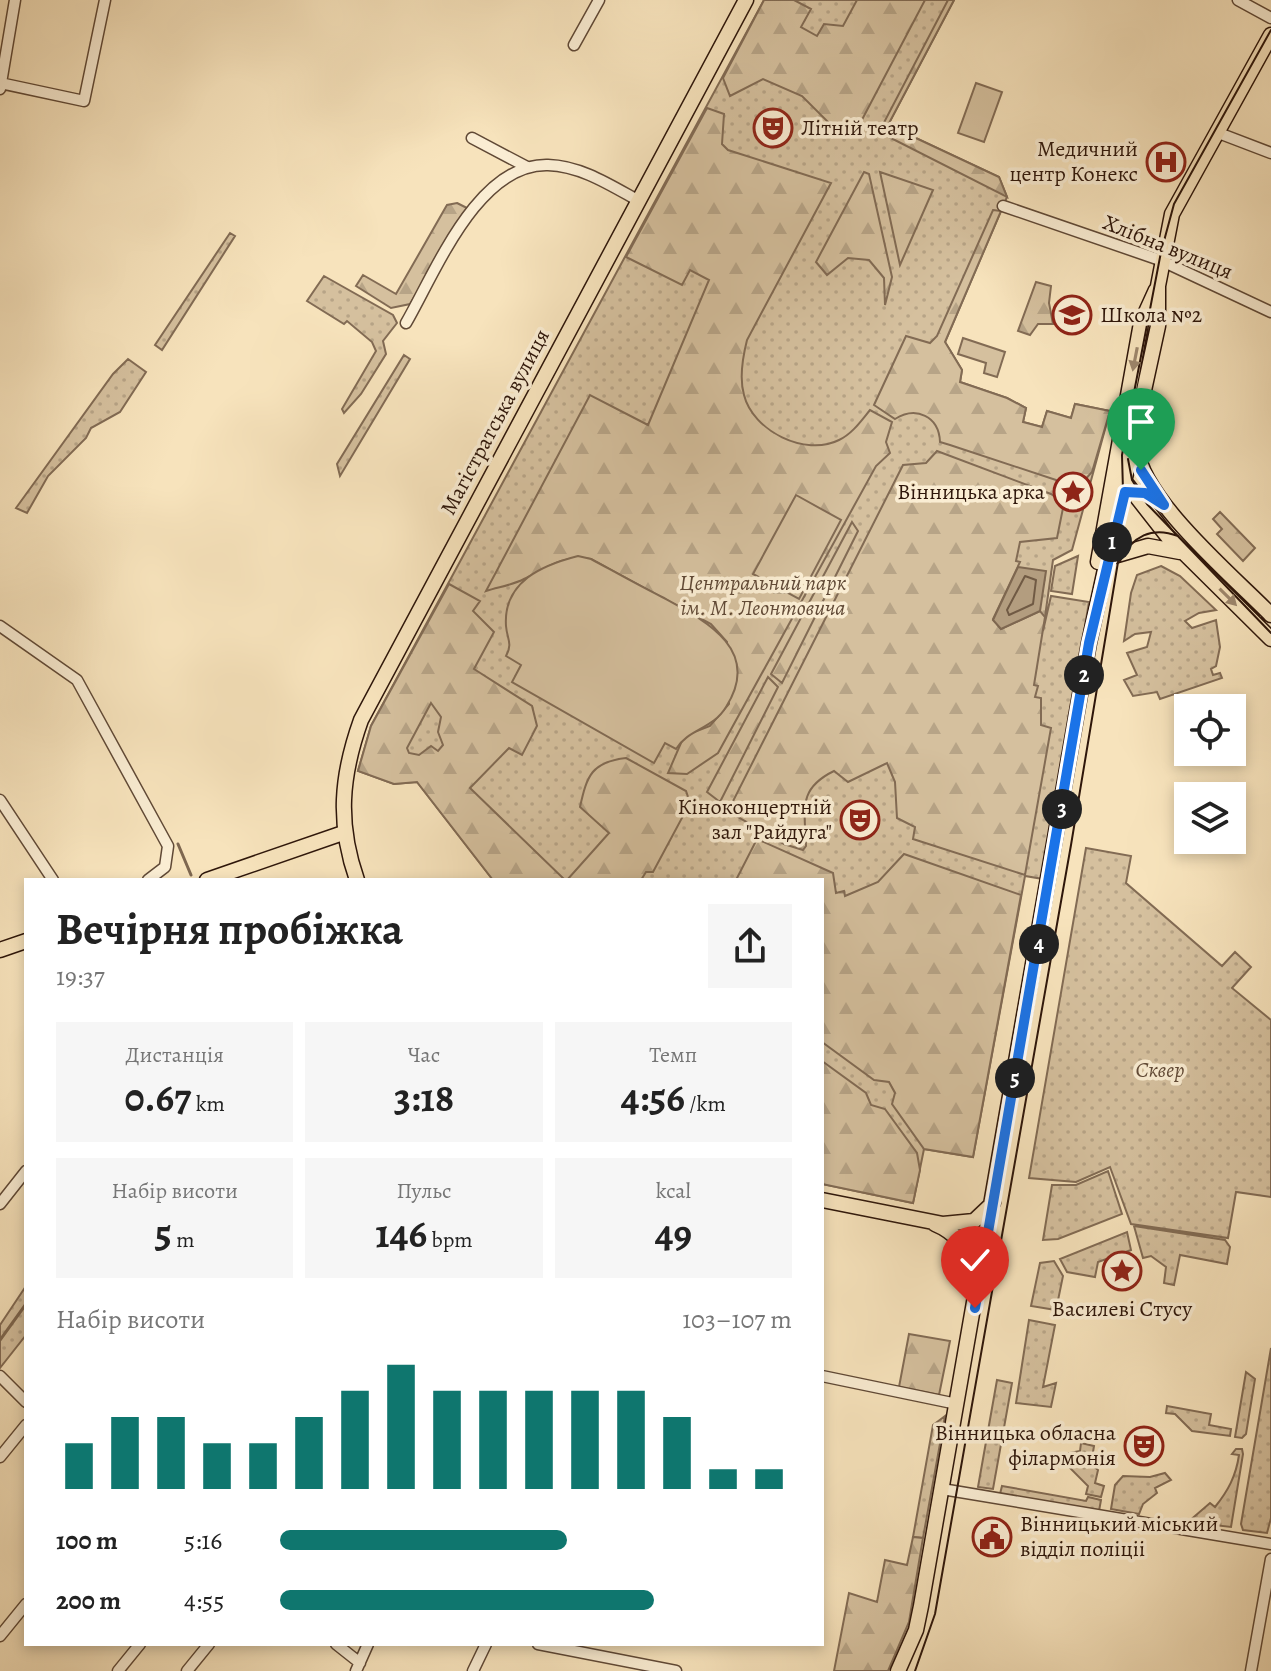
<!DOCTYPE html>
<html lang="uk">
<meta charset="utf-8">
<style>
:root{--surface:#fff;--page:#f6f6f6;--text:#222;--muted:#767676;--accent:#0f766e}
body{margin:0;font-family:Alegreya,serif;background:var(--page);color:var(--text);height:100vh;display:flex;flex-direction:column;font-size:30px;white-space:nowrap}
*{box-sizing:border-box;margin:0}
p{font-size:26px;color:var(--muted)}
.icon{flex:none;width:44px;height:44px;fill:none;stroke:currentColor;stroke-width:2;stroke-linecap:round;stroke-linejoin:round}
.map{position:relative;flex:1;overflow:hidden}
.side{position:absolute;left:24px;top:878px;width:800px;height:768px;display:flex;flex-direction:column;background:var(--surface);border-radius:0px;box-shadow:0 4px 12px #0003}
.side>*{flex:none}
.fabs{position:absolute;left:1174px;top:694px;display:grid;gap:16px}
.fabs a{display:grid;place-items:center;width:72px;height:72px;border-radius:0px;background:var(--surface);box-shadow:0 4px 12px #0003;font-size:40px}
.pin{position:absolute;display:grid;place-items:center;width:68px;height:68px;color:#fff;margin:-82px -34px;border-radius:50% 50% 50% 0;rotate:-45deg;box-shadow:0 0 8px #0007}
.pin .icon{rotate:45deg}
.km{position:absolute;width:40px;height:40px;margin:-20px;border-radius:50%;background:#222;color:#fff;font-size:22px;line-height:40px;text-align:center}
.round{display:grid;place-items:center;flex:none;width:84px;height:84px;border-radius:0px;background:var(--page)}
.head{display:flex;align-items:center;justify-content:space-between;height:136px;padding:0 32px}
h1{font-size:44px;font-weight:700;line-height:60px}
.figures{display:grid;grid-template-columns:repeat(3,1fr);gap:12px;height:136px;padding:8px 32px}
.figures div{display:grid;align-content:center;border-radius:0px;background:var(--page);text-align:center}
.figures b{font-size:40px;font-weight:700}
.figures small{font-size:22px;font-weight:400}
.figures p{font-size:22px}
.chart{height:224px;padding:16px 32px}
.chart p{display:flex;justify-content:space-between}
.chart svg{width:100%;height:144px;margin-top:8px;stroke:var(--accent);stroke-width:6}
ul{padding:0 32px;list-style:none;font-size:26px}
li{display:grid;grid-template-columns:128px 96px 1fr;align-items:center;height:60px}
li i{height:20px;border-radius:10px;background:var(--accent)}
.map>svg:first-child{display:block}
.grass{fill:url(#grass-dots);stroke:#826b54;stroke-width:2}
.forest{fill:url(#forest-firs);stroke:#826b54;stroke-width:2;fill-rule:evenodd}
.pitch{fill:#d5c09e;stroke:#826b54;stroke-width:2}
.water{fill:#b39d7f;stroke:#7e6750;stroke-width:2}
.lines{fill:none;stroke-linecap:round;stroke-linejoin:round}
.shore{stroke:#705a44;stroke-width:2}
.stream{stroke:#7e6750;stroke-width:3}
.minor-casing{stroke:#604936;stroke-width:13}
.major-casing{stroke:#2e160a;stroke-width:17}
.minor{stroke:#faedd3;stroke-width:10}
.major{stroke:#f7e3bc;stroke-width:14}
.tram{stroke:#2e160a;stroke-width:2}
.oneway{fill:#9d876c}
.route-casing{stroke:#fff;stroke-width:16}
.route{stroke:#1a73e8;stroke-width:10}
.labels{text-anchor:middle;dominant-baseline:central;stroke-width:7;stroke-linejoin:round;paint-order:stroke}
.poi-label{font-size:22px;fill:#2e160a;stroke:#faedd3;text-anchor:end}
.street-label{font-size:22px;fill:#2e160a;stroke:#faedd3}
.park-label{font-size:22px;font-style:italic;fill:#604936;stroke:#faedd3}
</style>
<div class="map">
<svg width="1271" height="1671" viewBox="0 0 1271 1671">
<defs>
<pattern id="grass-dots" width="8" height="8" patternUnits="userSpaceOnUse" patternTransform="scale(2)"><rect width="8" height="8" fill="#d5c09e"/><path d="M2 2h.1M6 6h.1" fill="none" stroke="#b7a487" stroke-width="1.8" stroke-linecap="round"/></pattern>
<pattern id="forest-firs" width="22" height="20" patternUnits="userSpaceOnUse" patternTransform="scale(2)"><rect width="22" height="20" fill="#d5c09e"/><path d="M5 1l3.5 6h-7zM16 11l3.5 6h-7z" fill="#b7a487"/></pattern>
</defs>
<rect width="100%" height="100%" fill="#f7e3bc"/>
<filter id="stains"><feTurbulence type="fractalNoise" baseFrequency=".0025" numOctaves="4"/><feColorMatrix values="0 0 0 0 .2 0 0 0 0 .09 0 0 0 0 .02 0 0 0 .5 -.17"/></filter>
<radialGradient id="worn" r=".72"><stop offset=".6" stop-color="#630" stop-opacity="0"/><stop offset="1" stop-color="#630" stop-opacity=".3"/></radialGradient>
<!-- grass -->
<path class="grass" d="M 764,0 L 954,0 L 888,125 L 999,177 L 1007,197 L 945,342 L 962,370 L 960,382 L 1007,398 L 1026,408 L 1023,422 L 1042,427 L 1047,411 L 1071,418 L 1075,404 L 1110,411 L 1072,550 L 1053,560 L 1043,631 L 1051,596 L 1089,602 L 1043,879 L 1025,876 L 973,1157 L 924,1149 L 913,1203 L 822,1184 L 822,880 L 493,880 L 417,782 L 394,784 L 358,771 L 371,726 Z
M 230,233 L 235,236 L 162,350 L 155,345 Z
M 324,276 L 393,315 L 397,323 L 383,341 L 386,354 L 361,394 L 344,413 L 342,409 L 376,351 L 372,342 L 347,321 L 344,324 L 307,301 Z
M 404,355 L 410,359 L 340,476 L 337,464 Z
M 128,359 L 146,372 L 120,412 L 91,428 L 86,438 L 48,476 L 27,513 L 16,508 L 113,374 Z
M 1078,556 L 1072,594 L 1051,591 L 1055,566 Z
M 1161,566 L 1180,576 L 1216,610 L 1199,613 L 1185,621 L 1192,628 L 1216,620 L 1220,647 L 1216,666 L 1211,669 L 1213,675 L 1220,673 L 1222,678 L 1160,699 L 1157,692 L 1133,696 L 1124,680 L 1137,675 L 1127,653 L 1147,647 L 1151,632 L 1135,634 L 1124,641 L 1131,593 L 1137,575 Z
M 1086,848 L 1131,856 L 1126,883 L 1222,966 L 1235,952 L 1251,967 L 1232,988 L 1271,1020 L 1271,1197 L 1236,1192 L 1228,1238 L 1131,1224 L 1110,1167 L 1076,1182 L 1029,1178 Z
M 1108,1171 L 1122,1214 L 1058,1239 L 1043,1240 L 1052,1185 L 1076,1185 Z
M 1134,1226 L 1225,1240 L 1230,1247 L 1227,1264 L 1180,1255 L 1174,1285 L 1164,1283 L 1166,1267 L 1151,1256 L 1143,1258 Z
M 1127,1232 L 1131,1250 L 1098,1262 L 1095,1277 L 1067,1272 L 1060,1259 Z
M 1054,1261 L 1063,1276 L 1056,1310 L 1031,1306 L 1040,1263 Z
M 26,1286 L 26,1335 L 0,1368 L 0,1325 Z
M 1029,1320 L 1055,1325 L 1043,1387 L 1056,1383 L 1051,1407 L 1016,1403 Z
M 1271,1348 L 1271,1518 L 1267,1533 L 1243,1530 L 1241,1524 Z
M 1246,1372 L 1255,1379 L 1246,1434 L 1242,1438 L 1235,1437 Z
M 997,1380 L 1012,1383 L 993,1489 L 978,1487 Z
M 1167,1406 L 1211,1414 L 1209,1425 L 1231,1429 L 1230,1436 L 1192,1431 L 1175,1414 L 1166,1413 Z
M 945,1416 L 923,1538 L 913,1537 L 933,1425 Z
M 1081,1443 L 1094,1446 L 1091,1464 L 1098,1470 L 1095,1483 L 1104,1486 L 1101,1497 L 1086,1494 L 1088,1486 L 1067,1465 L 1069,1453 L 1080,1451 Z
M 1236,1449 L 1242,1449 L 1243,1454 L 1231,1527 L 1188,1522 L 1210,1503 L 1215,1507 C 1228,1491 1236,1476 1239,1455 L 1232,1454 Z
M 1165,1473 L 1171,1480 L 1155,1488 L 1157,1493 L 1143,1504 L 1139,1514 L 1111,1509 L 1115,1485 L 1123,1476 L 1150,1477 Z
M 1002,1486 L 1086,1501 L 1088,1497 L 1101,1500 L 1099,1511 L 1000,1494 Z"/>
<!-- forest -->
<path class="forest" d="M 764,0 L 794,0 L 811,9 L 801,27 L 817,36 L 824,24 L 843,26 L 857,0 L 925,0 L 855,133 L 830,124 L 802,96 L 763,79 L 730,96 L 723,78 Z
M 948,0 L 954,0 L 888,125 L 999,177 L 1007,197 L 879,132 Z
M 707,108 L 724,114 L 722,144 L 728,150 L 831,183 L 747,340 C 743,356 739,378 744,395 C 753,431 805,457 839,440 C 852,434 861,421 870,410 L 892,422 L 886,442 L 890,453 L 876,466 L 718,753 L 687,774 L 668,773 L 684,736 L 710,726 L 729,704 L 727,642 L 711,624 L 591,559 C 563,554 546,568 524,579 C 513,585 498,587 486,591 L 590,395 L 648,425 L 709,280 L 690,270 L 682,285 L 626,257 Z
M 864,172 L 869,174 L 892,277 L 885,305 L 884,278 L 869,260 L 848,258 L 827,275 L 816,262 Z
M 880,172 L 933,190 L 900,265 Z
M 457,203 L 467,208 L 410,304 L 391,308 L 356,286 L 363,275 L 396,294 L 447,205 Z
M 993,210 L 1001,211 L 945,342 L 962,370 L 960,382 L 1007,398 L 1026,408 L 1023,422 L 1042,427 L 1047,411 L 1071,418 L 1075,404 L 1110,411 L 1092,472 L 1082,483 L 1056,480 L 950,445 L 940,442 C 939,416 916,406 895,419 L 874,405 L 906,336 L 930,343 L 937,336 Z
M 1036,282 L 1051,286 L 1049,303 L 1053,324 L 1038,324 L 1030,335 L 1018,331 Z
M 937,451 L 1051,494 L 1064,503 L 1057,538 L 1020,542 L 1016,561 L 1020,562 L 993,619 L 1001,629 L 1040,611 L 1045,617 L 1034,685 L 1038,686 L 1035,697 L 1041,698 L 1041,725 L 1051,728 L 1025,875 L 913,839 L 915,827 L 897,818 L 895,782 L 887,763 L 848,782 L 834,771 C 797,789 805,810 806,846 L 803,850 L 784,844 L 728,811 L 903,465 L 926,463 Z
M 1220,512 L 1255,548 L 1243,561 L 1217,534 L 1222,529 L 1213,519 Z
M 852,522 L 858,531 L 782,683 L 771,674 Z
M 449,584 L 480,601 L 473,611 L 494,632 L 474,669 L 532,706 L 537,726 L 522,755 L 509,748 L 470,788 L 565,880 L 493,880 L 417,782 L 394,784 L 358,771 L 371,726 ZM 431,703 L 441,717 L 438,732 L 443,745 L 438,751 L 431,746 L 419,755 L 409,753 L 407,748 Z
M 768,677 L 778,687 L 720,802 L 707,792 Z
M 626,758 L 686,791 L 690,803 L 653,872 L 646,872 L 641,880 L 567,880 L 609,833 L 580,807 C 587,775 592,762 626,758 Z
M 757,839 L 833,873 L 836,893 L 844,891 L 845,896 L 878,882 L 904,854 L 1021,895 L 973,1157 L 924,1149 L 892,1104 L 895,1093 L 889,1082 L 874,1080 L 822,1042 L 822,880 L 736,880 Z
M 822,1061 L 866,1093 L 871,1105 L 885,1109 L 917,1153 L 920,1170 L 913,1203 L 822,1184 Z
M 909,1334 L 950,1341 L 939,1395 L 899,1387 Z
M 913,1537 L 923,1538 L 909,1622 L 888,1671 L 834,1671 L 849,1593 L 877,1602 L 885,1560 L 907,1565 Z"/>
<!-- pitch -->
<path class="pitch" d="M 976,83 L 1002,92 L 984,142 L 958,133 Z
M 963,338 L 1005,352 L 997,377 L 984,373 L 986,363 L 958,354 Z
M 796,495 L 841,520 L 799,599 L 753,574 Z
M 578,556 L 591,559 C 615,572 638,585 662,597 C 704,620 763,649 726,707 C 713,729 688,729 676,749 L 665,743 L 654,763 L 512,682 L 521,665 L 506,656 C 513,643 507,639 506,626 C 503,581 543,565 578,556 Z"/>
<!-- water -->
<path class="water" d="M 1018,567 L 1046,571 L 1040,611 L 1001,629 L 993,620 Z"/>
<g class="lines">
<!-- shore -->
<path class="shore" d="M 1025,576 L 1036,580 L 1033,604 L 1009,615 L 1007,610 Z"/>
<!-- stream -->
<path class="stream" d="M 178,844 L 191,875
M 0,1340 L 26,1304"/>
<!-- minor casing -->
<g class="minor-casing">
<path id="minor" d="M 1238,0 L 1271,18
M 574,45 L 599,0
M 0,83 L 84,101 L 105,0
M 0,89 L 15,0
M 1216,132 L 1271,153
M 472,138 L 527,167
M 1003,206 L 1160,260 L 1271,312
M 406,323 C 436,271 478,163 548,165 C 581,166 610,185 639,201
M 0,626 L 77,680 L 168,846 L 165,867 L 148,880
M 0,800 L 53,880
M 0,1204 L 26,1171
M 0,1376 L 26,1402
M 822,1376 L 957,1404
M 0,1457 L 26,1425
M 942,1489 L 1271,1544
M 0,1636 L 26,1604
M 336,1644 L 360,1663
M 538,1644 L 676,1671
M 118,1671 L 140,1644
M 187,1671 L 209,1644
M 356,1671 L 368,1644
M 473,1671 L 486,1644
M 1251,1671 L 1271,1559"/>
</g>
<!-- major casing -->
<g class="major-casing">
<path id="major" d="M 1137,449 C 1142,500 1234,577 1271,615
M 1125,482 L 1168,537 L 1271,639
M 1107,558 L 1148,546 L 1180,552
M 1098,562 L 1141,323 L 1156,290
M 207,880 L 343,833
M 357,880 C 337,823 341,776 361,720 L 746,0
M 0,950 L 26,941
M 822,1200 L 943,1224 L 974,1221 L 993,1203
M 935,1224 C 959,1234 972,1253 977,1278
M 898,1671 L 916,1630 L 921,1606 L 1089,643 L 1158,326 L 1158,286 L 1172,214 L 1271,35"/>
</g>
<!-- minor -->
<use href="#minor" class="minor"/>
<!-- major -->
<use href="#major" class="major"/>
<!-- tram -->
<path class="tram" d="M 1128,459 L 1132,480 L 1147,504 L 1271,633
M 1120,561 C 1132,536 1152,526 1178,536
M 915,1671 L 935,1614 L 1071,845 L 1124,526 L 1122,455 L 1161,252 L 1174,204 L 1271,30"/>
</g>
<!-- one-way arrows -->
<defs><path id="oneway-solid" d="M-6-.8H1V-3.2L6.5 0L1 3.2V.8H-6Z" transform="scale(2)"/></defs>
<g class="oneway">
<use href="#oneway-solid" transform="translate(1135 359) rotate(101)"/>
<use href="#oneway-solid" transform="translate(1228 597) rotate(45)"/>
</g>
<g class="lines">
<!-- route casing -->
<g class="route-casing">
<path id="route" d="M 975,1308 L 1089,643 L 1125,492 L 1145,493 L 1164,505 L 1141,470"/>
</g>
<!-- route -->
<use href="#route" class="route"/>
</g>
<!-- icons -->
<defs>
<g id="theatre-ring" transform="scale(2)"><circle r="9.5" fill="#faedd3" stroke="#8f2418" stroke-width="1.5"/><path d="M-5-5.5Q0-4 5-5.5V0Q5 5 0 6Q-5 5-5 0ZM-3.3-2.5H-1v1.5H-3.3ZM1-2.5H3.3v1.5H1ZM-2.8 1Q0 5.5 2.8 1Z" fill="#8f2418"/></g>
<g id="hospital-ring" transform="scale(2)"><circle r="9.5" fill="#faedd3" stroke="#8f2418" stroke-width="1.5"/><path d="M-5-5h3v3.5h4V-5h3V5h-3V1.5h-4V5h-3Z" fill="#8f2418"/></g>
<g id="school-ring" transform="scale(2)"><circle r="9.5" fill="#faedd3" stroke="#8f2418" stroke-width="1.5"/><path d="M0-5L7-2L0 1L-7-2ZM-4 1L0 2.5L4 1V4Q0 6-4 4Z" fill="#8f2418"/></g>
<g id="sight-ring" transform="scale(2)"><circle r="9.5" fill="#faedd3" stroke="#8f2418" stroke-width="1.5"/><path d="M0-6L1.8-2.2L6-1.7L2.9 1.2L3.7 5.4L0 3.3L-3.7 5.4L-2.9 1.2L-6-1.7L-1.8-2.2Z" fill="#8f2418"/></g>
<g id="civic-ring" transform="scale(2)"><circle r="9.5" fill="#faedd3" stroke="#8f2418" stroke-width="1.5"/><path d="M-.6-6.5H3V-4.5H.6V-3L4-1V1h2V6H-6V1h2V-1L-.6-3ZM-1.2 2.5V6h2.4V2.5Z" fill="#8f2418"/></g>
</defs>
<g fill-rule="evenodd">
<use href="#theatre-ring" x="773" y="128"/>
<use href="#hospital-ring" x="1166" y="162"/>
<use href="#school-ring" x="1072" y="315"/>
<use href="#sight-ring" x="1073" y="492"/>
<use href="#theatre-ring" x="860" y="820"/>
<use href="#sight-ring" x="1122" y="1271"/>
<use href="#theatre-ring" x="1144" y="1446"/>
<use href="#civic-ring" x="992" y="1537"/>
</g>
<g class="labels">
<!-- poi labels -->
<g class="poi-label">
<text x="801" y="128" text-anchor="start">Літній театр</text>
<text x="1138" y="149">Медичний<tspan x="1138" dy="25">центр Конекс</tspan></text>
<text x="1100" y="315" text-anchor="start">Школа №2</text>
<text x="1045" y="492">Вінницька арка</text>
<text x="832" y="807">Кіноконцертній<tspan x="832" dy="25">зал "Райдуга"</tspan></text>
<text x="1122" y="1309" text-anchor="middle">Василеві Стусу</text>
<text x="1116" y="1433">Вінницька обласна<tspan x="1116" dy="25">філармонія</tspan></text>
<text x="1020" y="1524" text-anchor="start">Вінницький міський<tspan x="1020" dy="25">відділ поліціі</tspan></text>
</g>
<!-- street labels -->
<g class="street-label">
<text transform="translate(1168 247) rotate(22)">Хлібна вулиця</text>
<text transform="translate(495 422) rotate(-62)">Магістратська вулиця</text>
</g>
<!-- park labels -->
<g class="park-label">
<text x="763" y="583">Центральний парк<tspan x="763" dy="25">ім. М. Леонтовича</tspan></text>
<text x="1160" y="1070">Сквер</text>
</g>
</g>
<rect width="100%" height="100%" filter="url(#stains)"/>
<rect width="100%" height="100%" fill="url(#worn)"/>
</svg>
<div class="fabs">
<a><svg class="icon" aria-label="locate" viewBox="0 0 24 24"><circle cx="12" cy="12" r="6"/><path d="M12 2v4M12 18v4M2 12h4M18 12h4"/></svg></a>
<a><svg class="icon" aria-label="layers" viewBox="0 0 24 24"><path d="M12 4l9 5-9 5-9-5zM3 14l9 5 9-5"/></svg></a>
</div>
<div class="pin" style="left:1141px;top:470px;background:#1e9e55"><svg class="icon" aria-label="arrive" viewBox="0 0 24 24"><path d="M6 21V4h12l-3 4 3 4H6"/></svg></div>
<div class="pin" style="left:975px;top:1308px;background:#d93025"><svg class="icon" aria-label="check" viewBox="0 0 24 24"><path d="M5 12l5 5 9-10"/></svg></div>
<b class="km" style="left:1112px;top:542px">1</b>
<b class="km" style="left:1084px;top:675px">2</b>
<b class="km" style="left:1062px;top:809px">3</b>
<b class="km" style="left:1039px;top:944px">4</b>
<b class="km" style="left:1015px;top:1078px">5</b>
<section class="side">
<div class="head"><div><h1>Вечірня пробіжка</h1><p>19:37</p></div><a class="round"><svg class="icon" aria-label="share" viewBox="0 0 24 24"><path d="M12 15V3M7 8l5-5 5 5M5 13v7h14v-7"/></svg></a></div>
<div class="figures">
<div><p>Дистанція</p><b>0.67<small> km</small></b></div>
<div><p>Час</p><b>3:18</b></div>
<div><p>Темп</p><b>4:56<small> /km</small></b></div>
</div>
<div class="figures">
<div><p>Набір висоти</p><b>5<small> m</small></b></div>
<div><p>Пульс</p><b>146<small> bpm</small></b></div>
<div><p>kcal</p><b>49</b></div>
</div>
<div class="chart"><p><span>Набір висоти</span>103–107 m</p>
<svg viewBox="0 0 160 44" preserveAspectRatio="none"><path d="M5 44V30M15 44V22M25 44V22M35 44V30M45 44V30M55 44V22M65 44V14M75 44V6M85 44V14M95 44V14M105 44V14M115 44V14M125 44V14M135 44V22M145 44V38M155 44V38"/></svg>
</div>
<ul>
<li><b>100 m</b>5:16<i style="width:56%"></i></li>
<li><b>200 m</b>4:55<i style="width:73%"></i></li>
</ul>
</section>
</div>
